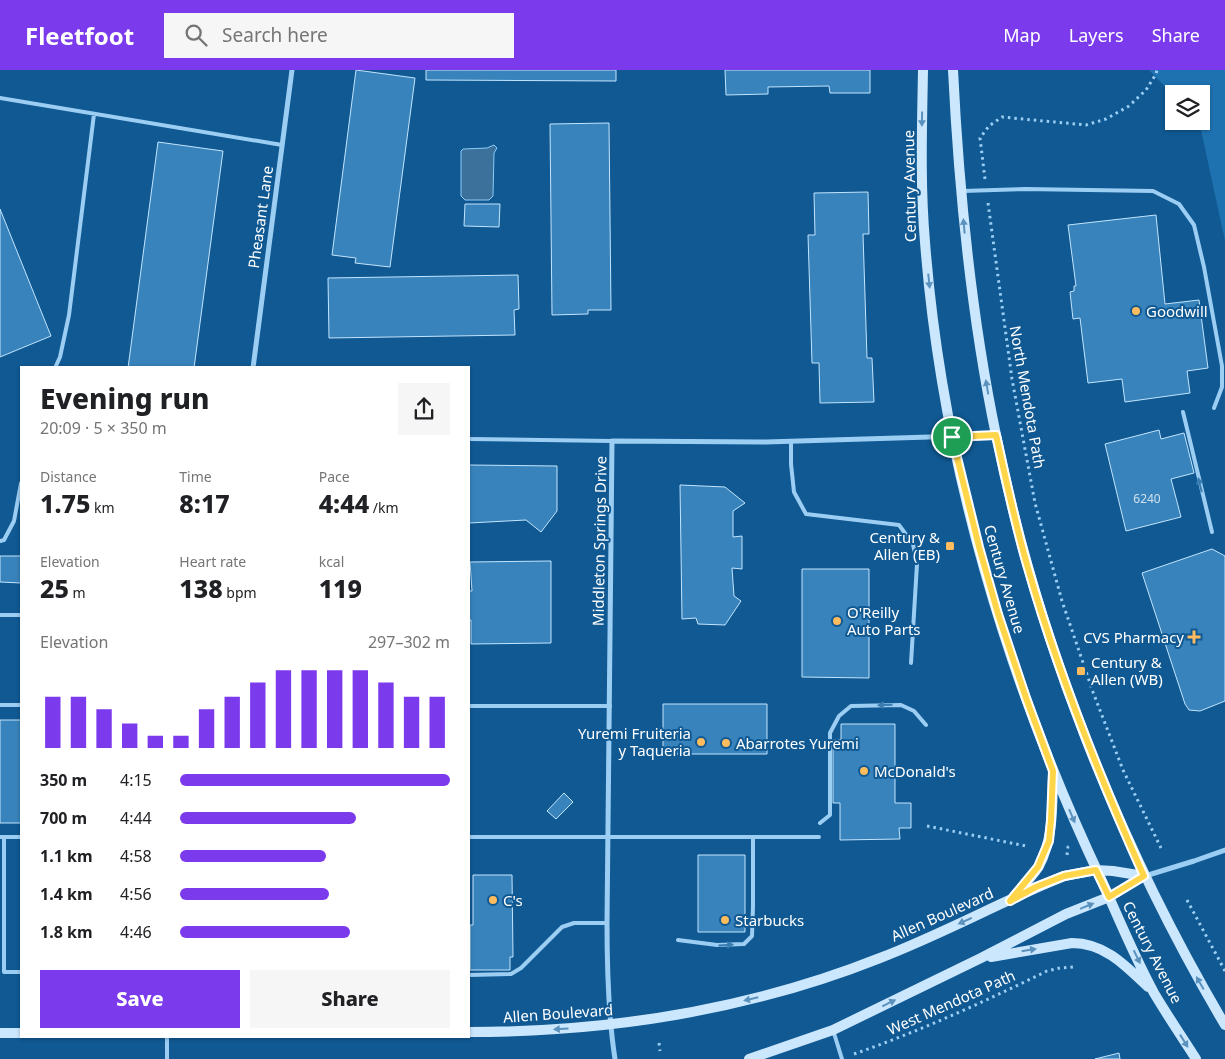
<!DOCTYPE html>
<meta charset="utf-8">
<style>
:root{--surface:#fff;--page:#f6f6f6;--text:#202124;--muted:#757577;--accent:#7c3aed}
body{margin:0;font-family:"Noto Sans",sans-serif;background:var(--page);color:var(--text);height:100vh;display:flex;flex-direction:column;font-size:19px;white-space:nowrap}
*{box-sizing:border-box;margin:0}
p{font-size:16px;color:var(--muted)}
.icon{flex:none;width:28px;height:28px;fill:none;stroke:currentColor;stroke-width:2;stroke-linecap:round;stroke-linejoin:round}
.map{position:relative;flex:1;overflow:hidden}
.details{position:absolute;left:20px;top:296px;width:450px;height:672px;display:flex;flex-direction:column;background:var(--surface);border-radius:0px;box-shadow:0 1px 4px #0004}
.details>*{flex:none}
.buttons{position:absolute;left:1165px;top:15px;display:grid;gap:10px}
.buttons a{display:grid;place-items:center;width:45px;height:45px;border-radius:0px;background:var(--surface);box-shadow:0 1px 4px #0004;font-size:25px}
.pin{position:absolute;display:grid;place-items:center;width:42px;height:42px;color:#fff;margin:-21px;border:2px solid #fff;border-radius:50%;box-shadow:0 1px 5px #0007}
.round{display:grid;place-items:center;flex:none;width:52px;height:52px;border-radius:0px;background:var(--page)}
.overview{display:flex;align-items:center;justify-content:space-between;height:85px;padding:0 20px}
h1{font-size:28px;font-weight:800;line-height:38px}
.figures{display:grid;grid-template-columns:repeat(3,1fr);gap:8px;height:85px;padding:5px 20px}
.figures div{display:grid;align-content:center}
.figures b{font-size:25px;font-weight:800}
.figures small{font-size:14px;font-weight:400}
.figures p{font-size:14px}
.chart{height:140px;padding:10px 20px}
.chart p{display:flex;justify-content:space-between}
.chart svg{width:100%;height:90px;margin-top:5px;stroke:var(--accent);stroke-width:6}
.primary-button{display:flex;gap:10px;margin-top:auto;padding:10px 20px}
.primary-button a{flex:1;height:58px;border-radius:0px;background:var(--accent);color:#fff;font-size:20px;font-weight:800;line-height:58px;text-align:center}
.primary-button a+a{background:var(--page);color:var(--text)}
ul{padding:0 20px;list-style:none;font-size:16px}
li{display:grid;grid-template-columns:80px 60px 1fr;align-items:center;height:38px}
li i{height:12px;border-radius:6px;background:var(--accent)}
header{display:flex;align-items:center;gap:30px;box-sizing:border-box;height:70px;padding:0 25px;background:var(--accent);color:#fff}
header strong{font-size:24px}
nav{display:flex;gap:28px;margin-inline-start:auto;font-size:18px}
.search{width:350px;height:45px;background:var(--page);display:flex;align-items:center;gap:12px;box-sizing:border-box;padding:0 18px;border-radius:0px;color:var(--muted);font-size:19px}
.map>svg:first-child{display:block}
.green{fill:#1e72b0}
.water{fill:#3c719b;stroke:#8dccf7}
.building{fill:#3883bb;stroke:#c3e5fe}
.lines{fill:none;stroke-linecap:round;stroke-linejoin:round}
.path{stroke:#9ccef4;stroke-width:3;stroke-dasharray:2.5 4;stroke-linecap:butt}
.service{stroke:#9ccef4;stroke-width:4}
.minor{stroke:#9ccef4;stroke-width:5}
.secondary{stroke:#cbe7fd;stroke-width:10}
.oneway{fill:#5b92bd}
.oneway2{fill:#3a7cb0}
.route-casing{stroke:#fff;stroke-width:10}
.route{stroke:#ffd54a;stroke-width:6}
.poi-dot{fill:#ffbc5e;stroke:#105993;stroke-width:2}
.labels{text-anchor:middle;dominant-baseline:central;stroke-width:4;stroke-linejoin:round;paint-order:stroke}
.number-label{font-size:12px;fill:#cde0ee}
.street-label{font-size:15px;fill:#fff;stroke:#105993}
.poi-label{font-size:15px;fill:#fff;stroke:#105993;text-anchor:start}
</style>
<header>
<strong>Fleetfoot</strong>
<div class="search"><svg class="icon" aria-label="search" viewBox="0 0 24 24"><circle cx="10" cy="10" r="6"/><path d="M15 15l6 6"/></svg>Search here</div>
<nav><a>Map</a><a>Layers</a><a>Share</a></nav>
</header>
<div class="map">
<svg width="1225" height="989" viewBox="0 0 1225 989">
<rect width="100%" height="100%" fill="#105993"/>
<!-- green -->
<path class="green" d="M 1149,0 L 1225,0 L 1225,171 L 1201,60 L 1199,51 L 1201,51 L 1201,24 L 1174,24 L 1174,26 Z"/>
<!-- water -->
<path class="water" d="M 494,75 L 497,78 L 494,83 L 493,126 L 489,130 L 465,130 L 461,126 L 461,81 L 463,79 L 487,78 Z"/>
<!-- building -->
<path class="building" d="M 356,0 L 415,8 L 390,197 L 355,193 L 356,188 L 332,185 Z
M 426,0 L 616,0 L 616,11 L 426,10 Z
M 725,0 L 870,0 L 870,23 L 830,23 L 829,16 L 768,17 L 768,24 L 726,25 Z
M 609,53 L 611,240 L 588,240 L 588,244 L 552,245 L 550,54 Z
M 158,72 L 223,81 L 194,298 L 128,298 Z
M 868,122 L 869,164 L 863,164 L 867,288 L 872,288 L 874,332 L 820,333 L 819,293 L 812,293 L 808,165 L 815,165 L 814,123 Z
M 465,134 L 500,134 L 499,157 L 464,156 Z
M 0,139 L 51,266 L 0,287 Z
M 1156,145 L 1165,234 L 1199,230 L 1208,298 L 1187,301 L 1190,323 L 1125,332 L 1122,309 L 1088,313 L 1080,248 L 1073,249 L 1070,222 L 1074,221 L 1074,216 L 1076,216 L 1068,155 Z
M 518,205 L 519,239 L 514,240 L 515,265 L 329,268 L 328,208 Z
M 1159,360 L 1161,369 L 1184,363 L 1194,403 L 1171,409 L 1181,447 L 1126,461 L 1105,374 Z
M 469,395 L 557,396 L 557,441 L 541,462 L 526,450 L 469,453 Z
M 680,415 L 725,417 L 745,433 L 733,441 L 733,467 L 742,466 L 742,499 L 732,498 L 734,526 L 741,531 L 725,555 L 698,554 L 696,548 L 682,549 Z
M 1212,479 L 1225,486 L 1225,631 L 1200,641 L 1189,640 L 1185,634 L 1142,503 Z
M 0,486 L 21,486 L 21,513 L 0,512 Z
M 551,491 L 551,573 L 471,574 L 471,550 L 469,550 L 469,521 L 472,521 L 470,492 Z
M 802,499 L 869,499 L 869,608 L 802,607 Z
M 663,634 L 767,634 L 767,684 L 663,684 Z
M 0,650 L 21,650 L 21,753 L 0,753 Z
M 841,654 L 895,654 L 895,733 L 911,733 L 911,758 L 899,758 L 900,769 L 840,770 L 840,733 L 833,733 L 833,670 L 841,670 Z
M 564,723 L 573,732 L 556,749 L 547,741 Z
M 698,785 L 745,785 L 745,862 L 698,862 Z
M 473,805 L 512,805 L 513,887 L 510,887 L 510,900 L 470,900 L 470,855 L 473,855 Z
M 1119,983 L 1120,989 L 1095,989 Z"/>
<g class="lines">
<!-- path -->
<path class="path" d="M 985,109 L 980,68 L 989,56 L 1002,47 L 1086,55 L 1106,49 L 1129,36 L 1146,20 L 1156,4 L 1157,0
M 988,133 L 1012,309 L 1035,433 L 1062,531 L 1093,622 L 1123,700 L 1161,778
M 927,756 L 1026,776
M 1067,785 L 1068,777 L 1070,776
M 1187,830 L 1225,901
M 659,973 L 660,981
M 854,984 C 920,961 984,932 1047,901 L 1060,898 L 1073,897"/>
<!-- service -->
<path class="service" d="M 0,28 L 282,75
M 963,121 L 1025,119 L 1153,121 L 1179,134 L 1194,155 L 1204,197 L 1222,296 L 1222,317 L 1214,338
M 55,298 L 60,287 L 69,245 L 94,44
M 1183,342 L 1212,462
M 469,369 L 612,371
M 791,371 L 791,394 L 794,422 L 806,444 L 899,455 L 913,474 L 917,494 L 911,593
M 0,471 L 4,470 L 14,451 L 21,413
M 0,545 L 21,545
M 0,635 L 21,635
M 469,636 L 610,636
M 820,753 L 830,745 L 830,663 L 839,646 L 851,636 L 901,635 L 914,641 L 926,655
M 0,767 L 21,767
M 4,767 L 4,902 L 21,902
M 469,767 L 819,767
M 678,870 L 717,875 L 744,874 L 752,866 L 753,836 L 753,767
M 469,905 L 511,904 L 521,898 L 562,857 L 574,853 L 607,853
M 833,960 L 842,989
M 167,989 L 167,968"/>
<!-- minor -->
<path class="minor" d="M 253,298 L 292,0
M 1145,806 L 1194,791 L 1225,780
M 615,989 C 608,944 607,899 607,853 L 612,371 L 766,372 L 995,365"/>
<!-- secondary -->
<path class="secondary" d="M 923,0 C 922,57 920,115 925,172 C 942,393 1007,610 1101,809 C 1118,847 1134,886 1154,923 C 1167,945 1182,967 1196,989
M 953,0 C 959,122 971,245 996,365 C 1037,569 1119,776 1225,955
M 1014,826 C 1022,817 1032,807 1039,796 C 1054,768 1052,735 1053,705
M 991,887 L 1072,873 C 1105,873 1126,896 1148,917
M 469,962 C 609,962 749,940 880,888 C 943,864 1002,831 1064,806 L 1096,800 L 1113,801 L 1144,806
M 0,963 L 21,963
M 749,989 L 833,960 L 981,888 L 1066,844 L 1109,827 L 1144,806"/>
</g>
<!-- one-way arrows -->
<defs><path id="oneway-solid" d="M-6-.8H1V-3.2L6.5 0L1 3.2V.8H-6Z" transform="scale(1.25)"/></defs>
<g class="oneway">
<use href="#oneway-solid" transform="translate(922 49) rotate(91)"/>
<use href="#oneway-solid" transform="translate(964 156) rotate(-95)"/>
<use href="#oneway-solid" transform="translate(929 211) rotate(84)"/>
<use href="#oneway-solid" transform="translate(987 317) rotate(-100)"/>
<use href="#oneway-solid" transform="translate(1072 746) rotate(67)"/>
<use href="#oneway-solid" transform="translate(1087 836) rotate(-22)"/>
<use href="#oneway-solid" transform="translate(965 851) rotate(156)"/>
<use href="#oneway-solid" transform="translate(1029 880) rotate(-9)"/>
<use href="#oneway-solid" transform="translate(1137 887) rotate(64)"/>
<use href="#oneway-solid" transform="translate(1200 913) rotate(-120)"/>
<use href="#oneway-solid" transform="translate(751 929) rotate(167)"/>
<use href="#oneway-solid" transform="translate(889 933) rotate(-26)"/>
<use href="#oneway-solid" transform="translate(561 959) rotate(176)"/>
<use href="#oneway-solid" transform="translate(1184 971) rotate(58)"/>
</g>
<g class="oneway2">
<use href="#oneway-solid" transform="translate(1200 415) rotate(-104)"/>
<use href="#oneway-solid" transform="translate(885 635) rotate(178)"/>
<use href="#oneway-solid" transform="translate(726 875) rotate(-3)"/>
</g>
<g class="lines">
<!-- route casing -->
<g class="route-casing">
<path id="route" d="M 996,365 C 1006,409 1015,454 1028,498 C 1058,603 1099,706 1144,806 L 1109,827 L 1096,800 L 1064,806 L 1036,817 L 1010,831 L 1038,797 L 1049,771 L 1051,750 L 1053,701 L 1026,628 L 998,544 L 979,477 L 952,367 Z"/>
</g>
<!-- route -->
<use href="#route" class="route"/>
</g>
<!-- markers -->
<g class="poi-dot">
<circle cx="1136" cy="241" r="5"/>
<rect x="945" y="471" width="10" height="10" rx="2.5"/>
<circle cx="837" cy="551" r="5"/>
<path d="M1191.5 559.5h5v5h5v5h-5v5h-5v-5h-5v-5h5z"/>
<rect x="1076" y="596" width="10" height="10" rx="2.5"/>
<circle cx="701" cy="672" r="5"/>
<circle cx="726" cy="673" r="5"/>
<circle cx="864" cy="701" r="5"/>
<circle cx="493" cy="830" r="5"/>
<circle cx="725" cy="850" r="5"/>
</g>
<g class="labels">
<!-- number labels -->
<g class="number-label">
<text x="1147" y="428">6240</text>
</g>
<!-- street labels -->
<g class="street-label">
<text transform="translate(909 116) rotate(-91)">Century Avenue</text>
<text transform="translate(260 147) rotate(-82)">Pheasant Lane</text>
<text transform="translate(1028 327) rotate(80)">North Mendota Path</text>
<text transform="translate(599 471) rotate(-89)">Middleton Springs Drive</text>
<text transform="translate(1005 509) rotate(74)">Century Avenue</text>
<text transform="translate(942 844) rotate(-24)">Allen Boulevard</text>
<text transform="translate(1153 882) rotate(63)">Century Avenue</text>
<text transform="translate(951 932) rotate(-24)">West Mendota Path</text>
<text transform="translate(558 943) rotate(-4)">Allen Boulevard</text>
</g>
<!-- poi labels -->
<g class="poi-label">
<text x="1146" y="241">Goodwill</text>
<text x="940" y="467" text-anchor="end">Century &amp;<tspan x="940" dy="17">Allen (EB)</tspan></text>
<text x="847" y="542">O'Reilly<tspan x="847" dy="17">Auto Parts</tspan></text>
<text x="1184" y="567" text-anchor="end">CVS Pharmacy</text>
<text x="1091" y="592">Century &amp;<tspan x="1091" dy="17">Allen (WB)</tspan></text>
<text x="691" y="663" text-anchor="end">Yuremi Fruiteria<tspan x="691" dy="17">y Taqueria</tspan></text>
<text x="736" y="673">Abarrotes Yuremi</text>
<text x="874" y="701">McDonald's</text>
<text x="503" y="830">C's</text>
<text x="735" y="850">Starbucks</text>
</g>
</g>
</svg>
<div class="buttons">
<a><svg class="icon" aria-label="layers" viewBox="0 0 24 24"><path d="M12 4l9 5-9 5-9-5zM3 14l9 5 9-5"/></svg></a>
</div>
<div class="pin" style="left:952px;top:367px;background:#1e9e55"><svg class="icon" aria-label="arrive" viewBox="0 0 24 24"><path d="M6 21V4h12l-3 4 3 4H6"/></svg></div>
<section class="details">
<div class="overview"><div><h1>Evening run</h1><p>20:09 · 5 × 350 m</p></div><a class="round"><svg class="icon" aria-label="share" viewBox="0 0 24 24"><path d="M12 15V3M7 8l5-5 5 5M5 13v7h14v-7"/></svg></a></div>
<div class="figures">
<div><p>Distance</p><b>1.75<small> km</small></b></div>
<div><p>Time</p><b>8:17</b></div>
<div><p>Pace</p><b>4:44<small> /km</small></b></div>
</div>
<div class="figures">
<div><p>Elevation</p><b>25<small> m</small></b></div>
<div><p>Heart rate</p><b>138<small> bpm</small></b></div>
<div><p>kcal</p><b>119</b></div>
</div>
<div class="chart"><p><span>Elevation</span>297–302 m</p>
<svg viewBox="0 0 160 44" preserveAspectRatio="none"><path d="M5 44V19M15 44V19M25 44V25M35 44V32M45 44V38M55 44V38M65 44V25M75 44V19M85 44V12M95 44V6M105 44V6M115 44V6M125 44V6M135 44V12M145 44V19M155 44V19"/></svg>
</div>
<ul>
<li><b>350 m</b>4:15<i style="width:100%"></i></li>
<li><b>700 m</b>4:44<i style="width:65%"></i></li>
<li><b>1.1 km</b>4:58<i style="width:54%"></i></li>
<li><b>1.4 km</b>4:56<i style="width:55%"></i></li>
<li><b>1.8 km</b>4:46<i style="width:63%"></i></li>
</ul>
<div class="primary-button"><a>Save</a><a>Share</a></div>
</section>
</div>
